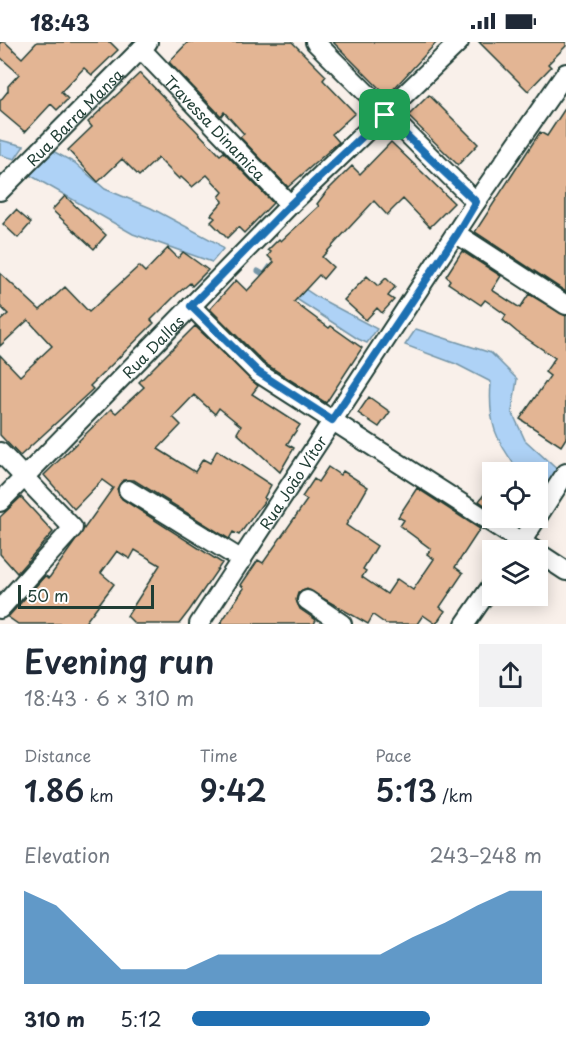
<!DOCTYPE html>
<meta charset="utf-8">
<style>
:root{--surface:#fff;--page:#f2f2f3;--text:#1f2937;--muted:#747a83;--accent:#1f6fb2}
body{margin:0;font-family:"Playpen Sans",sans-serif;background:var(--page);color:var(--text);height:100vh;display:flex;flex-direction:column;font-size:22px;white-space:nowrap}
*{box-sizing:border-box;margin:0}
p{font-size:20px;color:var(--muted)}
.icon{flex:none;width:33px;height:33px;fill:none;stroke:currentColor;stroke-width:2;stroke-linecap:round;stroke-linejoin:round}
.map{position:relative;height:582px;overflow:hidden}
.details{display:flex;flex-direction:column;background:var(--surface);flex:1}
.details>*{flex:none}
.buttons{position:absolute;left:482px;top:420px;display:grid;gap:12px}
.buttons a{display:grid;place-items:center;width:66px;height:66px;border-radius:0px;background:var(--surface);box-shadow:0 3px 15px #0003;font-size:30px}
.scale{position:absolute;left:18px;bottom:15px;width:136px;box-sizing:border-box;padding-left:6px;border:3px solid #1f3d34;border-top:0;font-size:16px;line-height:21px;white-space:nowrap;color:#1f3d34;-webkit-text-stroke:4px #fff;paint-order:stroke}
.pin{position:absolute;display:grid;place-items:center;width:51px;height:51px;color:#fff;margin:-26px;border-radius:12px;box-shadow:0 3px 9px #0006}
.round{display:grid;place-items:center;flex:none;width:63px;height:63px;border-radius:0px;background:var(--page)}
.overview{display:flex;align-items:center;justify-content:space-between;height:102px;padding:0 24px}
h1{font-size:33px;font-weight:600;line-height:45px}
.metrics{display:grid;grid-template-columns:repeat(3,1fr);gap:9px;height:102px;padding:6px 24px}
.metrics div{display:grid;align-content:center}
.metrics b{font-size:30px;font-weight:600}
.metrics small{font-size:16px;font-weight:400}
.metrics p{font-size:16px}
.chart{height:168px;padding:12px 24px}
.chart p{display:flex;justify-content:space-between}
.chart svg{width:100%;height:108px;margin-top:6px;fill:var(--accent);opacity:.7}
ul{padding:0 24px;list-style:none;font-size:20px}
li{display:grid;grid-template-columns:96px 72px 1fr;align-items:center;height:45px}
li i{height:15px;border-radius:8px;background:var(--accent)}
.status{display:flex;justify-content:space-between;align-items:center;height:42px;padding:0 30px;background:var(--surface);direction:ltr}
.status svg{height:16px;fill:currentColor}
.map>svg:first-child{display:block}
.water{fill:#aed2f6;stroke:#7596a8;stroke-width:1.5}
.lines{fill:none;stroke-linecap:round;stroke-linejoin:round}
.stream{stroke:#7596a8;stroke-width:5}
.building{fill:#e3b594;stroke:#1f3d34;stroke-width:1.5}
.minor-casing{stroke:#1f3d34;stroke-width:22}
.minor{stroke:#fff;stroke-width:18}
.route-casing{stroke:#fff;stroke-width:12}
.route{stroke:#1f6fb2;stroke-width:8}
.labels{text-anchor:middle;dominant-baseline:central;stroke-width:4.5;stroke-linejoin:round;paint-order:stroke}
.street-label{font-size:15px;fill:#1f3d34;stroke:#fff}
</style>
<div class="status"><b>18:43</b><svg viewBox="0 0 49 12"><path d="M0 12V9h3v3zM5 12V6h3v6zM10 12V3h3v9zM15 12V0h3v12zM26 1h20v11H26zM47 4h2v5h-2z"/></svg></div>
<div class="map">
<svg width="566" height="582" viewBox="0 0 566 582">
<rect width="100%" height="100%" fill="#f9f0ea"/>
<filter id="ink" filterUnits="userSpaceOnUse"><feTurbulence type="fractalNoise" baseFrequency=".0167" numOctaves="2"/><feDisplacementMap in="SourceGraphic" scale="12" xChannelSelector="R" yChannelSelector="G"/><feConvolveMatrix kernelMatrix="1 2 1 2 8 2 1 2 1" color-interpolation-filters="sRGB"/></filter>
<g filter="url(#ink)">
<!-- water -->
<path class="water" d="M 0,98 L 24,104 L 15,117 L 0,113 Z
M 51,108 L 75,121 L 105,147 L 151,166 L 217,201 L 223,207 L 212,220 L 133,192 L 28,132 Z
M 269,223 L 317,255 L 377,287 L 367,301 L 358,297 L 261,234 Z
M 416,287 L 491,311 L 517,337 L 512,370 L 525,398 L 561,431 L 545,454 L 537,449 L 537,430 L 520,430 C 495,398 488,381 491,340 L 456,322 L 405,303 Z"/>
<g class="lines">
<!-- stream -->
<path class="stream" d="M 258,229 L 268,235"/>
</g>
<!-- building -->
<path class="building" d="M 0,0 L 5,0 L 22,16 L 37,0 L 110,0 L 118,8 L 92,33 L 84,26 L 61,50 L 68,57 L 57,68 L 51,62 L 25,90 L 0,69 L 0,59 L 8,49 L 8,44 L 19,32 L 0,15 Z
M 188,0 L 292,0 L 326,34 L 323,38 L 355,71 L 332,92 L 339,100 L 288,145 L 240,95 L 244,92 L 224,70 L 221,74 L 169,20 Z
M 333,0 L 437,0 L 387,54 Z
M 479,0 L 566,0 L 566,4 L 548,22 L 551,25 L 528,49 Z
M 140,31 L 220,113 L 224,110 L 273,161 L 244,191 L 238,185 L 227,196 L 211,180 L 215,176 L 211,173 L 223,159 L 219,155 L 223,150 L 207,133 L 192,145 L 181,135 L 179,137 L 158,116 L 139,134 L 122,117 L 98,140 L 68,108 L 92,85 L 88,80 Z
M 429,53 L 478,102 L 458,123 L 408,74 Z
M 566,65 L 566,250 L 475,190 L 540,90 L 547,94 Z
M 391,100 L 454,161 L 430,185 L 403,157 L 387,173 L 374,159 L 322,215 L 333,225 L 323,237 L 319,233 L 294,260 L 329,286 L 331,284 L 362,306 L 326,361 L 264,321 L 210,267 L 236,238 L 247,249 L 274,220 L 268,214 L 271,210 L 268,208 L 279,197 L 281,199 L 319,164 L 317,162 L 326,150 L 352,124 L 360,132 Z
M 65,154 L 106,193 L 94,207 L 52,168 Z
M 16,168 L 31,181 L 18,196 L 3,182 Z
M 168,206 L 178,216 L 183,210 L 208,228 L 192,244 L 190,241 L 177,252 L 151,278 L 154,281 L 90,344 L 93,347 L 20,414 L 0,393 L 0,313 L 20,334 L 52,304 L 28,278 L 0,304 L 0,279 L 8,272 L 0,264 L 0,231 L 40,268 L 65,245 L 89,270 L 139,224 L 145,230 Z
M 462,209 L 501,234 L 492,248 L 520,266 L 529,252 L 566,274 L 566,396 L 561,404 L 520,377 L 550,334 L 545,330 L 555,316 L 517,290 L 503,278 L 506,273 L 485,258 L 481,263 L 448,241 L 450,238 L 446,234 Z
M 367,234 L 378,244 L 386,236 L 395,245 L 388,254 L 394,258 L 382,271 L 377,266 L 366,278 L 344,258 Z
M 195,284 L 258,344 L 252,352 L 300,383 L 287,402 L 294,406 L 280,430 L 237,391 L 241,384 L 219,366 L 215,372 L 194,353 L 173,375 L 181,383 L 158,407 L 195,430 L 203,417 L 210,421 L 217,408 L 271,443 L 264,456 L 266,457 L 239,493 L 233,490 L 229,497 L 134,438 L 123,438 L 117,447 L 122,457 L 222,521 L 189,569 L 179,582 L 135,582 L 127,574 L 160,523 L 135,508 L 130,517 L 117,509 L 101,531 L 114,542 L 84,582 L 18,582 L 8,575 L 45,534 L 49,536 L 113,446 L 102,438 L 74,467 L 44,433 L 111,367 L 116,371 L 144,345 L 139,340 Z
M 369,355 L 390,370 L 379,385 L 358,371 Z
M 328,425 L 340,433 L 343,429 L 368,445 L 346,483 L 377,504 L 363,527 L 366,529 L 362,535 L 387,552 L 397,537 L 413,548 L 434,517 L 427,512 L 431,507 L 400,484 L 404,478 L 398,475 L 417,446 L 480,487 L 455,525 L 463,531 L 440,565 L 445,569 L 436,582 L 423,573 L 417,582 L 386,582 L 373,573 L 368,582 L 307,547 L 298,551 L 296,558 L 300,567 L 316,578 L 314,582 L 220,582 L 244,546 L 241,543 L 258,518 L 263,521 L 307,458 L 302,455 L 314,437 L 318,440 Z
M 492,442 L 492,468 L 479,459 Z
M 21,455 L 53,490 L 17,531 L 0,512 L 0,475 Z"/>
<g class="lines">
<!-- minor casing -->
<g class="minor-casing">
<g id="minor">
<path d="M 315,0 L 476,160"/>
<path id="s1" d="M 141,7 L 290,163"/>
<path id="s2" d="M 0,149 L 148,0"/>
<path d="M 457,192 L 566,263"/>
<path d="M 191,264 L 257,330 L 534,508"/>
<path d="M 0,410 L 73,486 L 0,567"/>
<path d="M 128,448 L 242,518"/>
<path id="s3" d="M 0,460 L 290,163 L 459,0"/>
<path d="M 516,508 L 566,431"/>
<path d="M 537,510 L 566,529"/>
<path d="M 307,558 L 342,582"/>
<path id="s4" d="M 199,582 L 476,160 L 566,31"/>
<path d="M 465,582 L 492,543"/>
</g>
</g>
<!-- minor -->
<use href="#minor" class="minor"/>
</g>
</g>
<g class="lines" filter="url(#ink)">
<!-- route casing -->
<g class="route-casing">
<path id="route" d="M 385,73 L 476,160 L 457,192 L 332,378 L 258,330 L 191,264 L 290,163 Z"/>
</g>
<!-- route -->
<use href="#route" class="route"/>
</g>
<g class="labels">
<!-- street labels -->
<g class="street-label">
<text stroke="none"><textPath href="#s2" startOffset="105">Rua Barra Mansa</textPath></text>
<text stroke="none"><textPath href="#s1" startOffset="108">Travessa Dinamica</textPath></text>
<text stroke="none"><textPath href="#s3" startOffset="218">Rua Dallas</textPath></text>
<text stroke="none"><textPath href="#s4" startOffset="170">Rua João Vítor</textPath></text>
</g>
</g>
</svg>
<div class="buttons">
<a><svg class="icon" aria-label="locate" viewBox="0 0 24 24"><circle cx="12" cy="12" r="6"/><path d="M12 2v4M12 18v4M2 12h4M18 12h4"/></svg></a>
<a><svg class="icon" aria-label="layers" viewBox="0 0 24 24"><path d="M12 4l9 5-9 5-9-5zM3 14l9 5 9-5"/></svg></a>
</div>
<div class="scale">50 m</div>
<div class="pin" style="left:385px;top:73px;background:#1e9e55"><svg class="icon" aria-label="arrive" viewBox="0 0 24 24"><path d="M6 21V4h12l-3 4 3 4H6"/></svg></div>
</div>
<section class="details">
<div class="overview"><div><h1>Evening run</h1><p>18:43 · 6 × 310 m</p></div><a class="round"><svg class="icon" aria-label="share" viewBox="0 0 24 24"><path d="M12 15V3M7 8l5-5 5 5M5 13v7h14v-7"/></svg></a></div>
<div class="metrics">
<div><p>Distance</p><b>1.86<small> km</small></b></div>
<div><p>Time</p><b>9:42</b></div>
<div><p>Pace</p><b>5:13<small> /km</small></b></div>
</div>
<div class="chart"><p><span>Elevation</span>243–248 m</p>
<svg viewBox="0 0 160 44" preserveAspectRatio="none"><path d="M0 44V6L10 12L20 25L30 38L40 38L50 38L60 32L70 32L80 32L90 32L100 32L110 32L120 25L130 19L140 12L150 6L160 6V44z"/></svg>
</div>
<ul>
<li><b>310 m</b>5:12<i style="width:68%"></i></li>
</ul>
</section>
